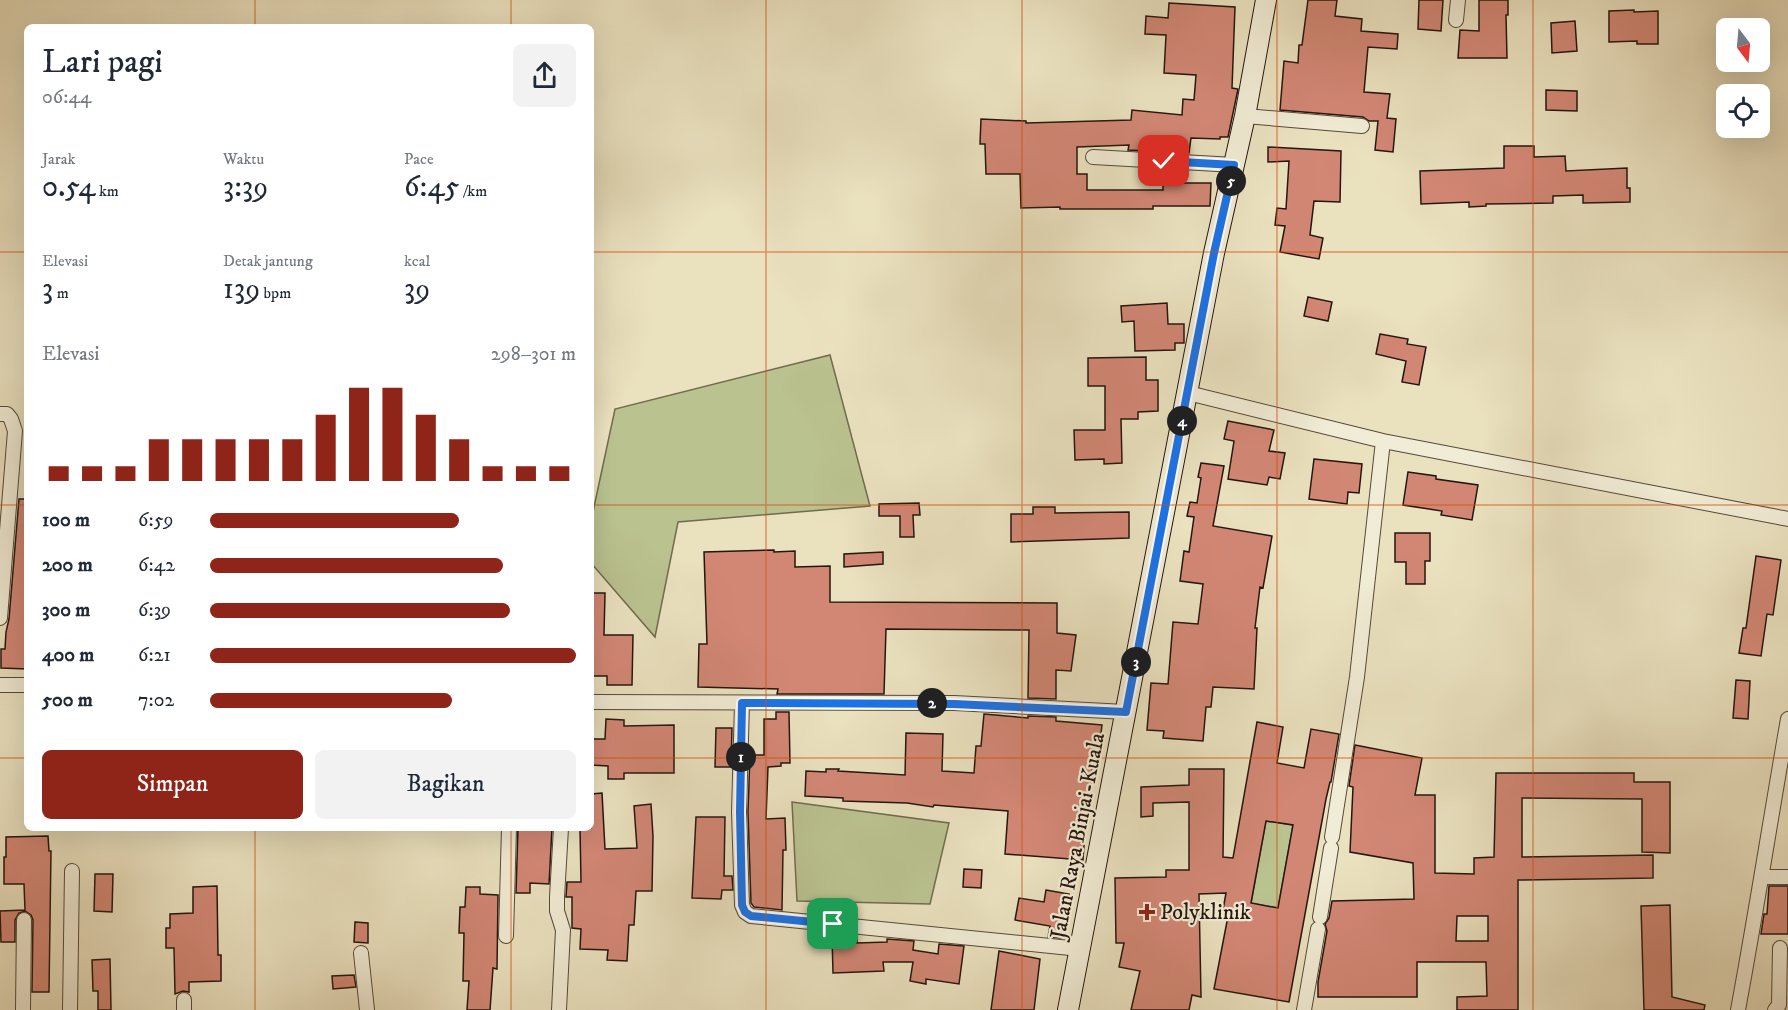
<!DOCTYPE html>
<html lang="id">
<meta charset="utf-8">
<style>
:root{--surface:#fff;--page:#f2f2f3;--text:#1f2937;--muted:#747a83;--accent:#8f2418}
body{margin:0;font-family:"IM FELL DW Pica",serif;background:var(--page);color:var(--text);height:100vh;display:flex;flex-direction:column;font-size:22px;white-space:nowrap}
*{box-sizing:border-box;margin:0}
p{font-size:20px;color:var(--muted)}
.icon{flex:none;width:33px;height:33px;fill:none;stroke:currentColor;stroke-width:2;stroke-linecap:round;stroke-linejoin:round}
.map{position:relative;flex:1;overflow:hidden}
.drawer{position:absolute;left:24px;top:24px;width:570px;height:807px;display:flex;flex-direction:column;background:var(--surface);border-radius:9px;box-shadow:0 6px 24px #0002}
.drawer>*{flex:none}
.needle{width:39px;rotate:164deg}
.buttons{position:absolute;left:1716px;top:18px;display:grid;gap:12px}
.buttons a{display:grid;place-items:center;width:54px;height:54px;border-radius:9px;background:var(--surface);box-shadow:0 6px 24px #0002;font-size:30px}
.pin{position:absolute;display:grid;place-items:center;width:51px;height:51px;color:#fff;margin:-26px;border-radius:12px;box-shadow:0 3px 9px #0006}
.km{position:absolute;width:30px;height:30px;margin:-15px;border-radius:50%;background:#222;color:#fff;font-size:16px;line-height:30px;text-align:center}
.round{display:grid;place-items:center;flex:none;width:63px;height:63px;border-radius:9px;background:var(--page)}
.overview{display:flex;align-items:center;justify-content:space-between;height:102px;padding:0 18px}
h1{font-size:33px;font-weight:600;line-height:45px}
.stats{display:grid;grid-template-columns:repeat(3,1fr);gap:9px;height:102px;padding:6px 18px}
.stats div{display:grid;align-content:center}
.stats b{font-size:30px;font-weight:600}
.stats small{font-size:16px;font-weight:400}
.stats p{font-size:16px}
.chart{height:168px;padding:12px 18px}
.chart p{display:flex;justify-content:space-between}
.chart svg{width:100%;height:108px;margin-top:6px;stroke:var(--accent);stroke-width:6}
.cta{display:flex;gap:12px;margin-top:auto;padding:12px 18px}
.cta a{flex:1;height:69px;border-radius:9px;background:var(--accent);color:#fff;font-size:24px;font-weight:600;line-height:69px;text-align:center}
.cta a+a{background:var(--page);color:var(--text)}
ul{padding:0 18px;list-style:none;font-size:20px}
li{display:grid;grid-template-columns:96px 72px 1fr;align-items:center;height:45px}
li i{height:15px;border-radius:8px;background:var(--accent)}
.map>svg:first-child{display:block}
.green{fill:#bac290;stroke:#706c4e;stroke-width:1.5}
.building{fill:#d28775;stroke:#25160d;stroke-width:1.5;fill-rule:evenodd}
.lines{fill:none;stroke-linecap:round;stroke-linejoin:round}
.street-casing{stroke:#56493a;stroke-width:16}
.secondary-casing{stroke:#25160d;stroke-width:22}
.street{stroke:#f1ecd5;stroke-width:14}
.secondary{stroke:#f1ecd5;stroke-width:20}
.route-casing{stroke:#fff;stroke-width:12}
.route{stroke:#1a73e8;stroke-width:8}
.grid{fill:none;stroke:#d4520c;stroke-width:1.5;stroke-opacity:0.55}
.poi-dot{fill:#8f2418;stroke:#f1ecd5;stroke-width:2}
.labels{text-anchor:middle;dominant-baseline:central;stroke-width:4.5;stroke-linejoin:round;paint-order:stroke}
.street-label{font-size:22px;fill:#25160d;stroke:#f1ecd5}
.poi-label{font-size:22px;fill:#25160d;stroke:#f1ecd5;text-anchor:start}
</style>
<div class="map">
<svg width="1788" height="1010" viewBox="0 0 1788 1010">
<rect width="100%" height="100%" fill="#eae1bf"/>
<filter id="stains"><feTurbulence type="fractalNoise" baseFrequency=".00333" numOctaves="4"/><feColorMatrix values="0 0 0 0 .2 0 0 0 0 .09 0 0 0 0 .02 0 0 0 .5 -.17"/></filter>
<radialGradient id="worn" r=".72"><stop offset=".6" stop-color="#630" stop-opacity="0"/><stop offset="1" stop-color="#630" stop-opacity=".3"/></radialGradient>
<!-- green -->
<path class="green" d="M 830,355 L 870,506 L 678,522 L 655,637 L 591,563 L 591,521 L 615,409 Z
M 792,802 L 949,823 L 930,904 L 797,901 Z
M 1266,821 L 1293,825 L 1278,908 L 1251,903 Z"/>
<!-- building -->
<path class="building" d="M 1308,0 L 1337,0 L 1335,16 L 1362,19 L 1361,31 L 1398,34 L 1397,49 L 1368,47 L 1364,92 L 1390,94 L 1387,118 L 1396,119 L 1393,152 L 1375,150 L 1378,121 L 1369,121 L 1363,117 L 1280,110 L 1284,61 L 1298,63 L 1299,45 L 1302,45 Z
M 1419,0 L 1443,0 L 1441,31 L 1418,29 Z
M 1479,0 L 1508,0 L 1508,15 L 1506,15 L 1507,58 L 1458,58 L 1460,30 L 1479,31 Z
M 1169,3 L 1235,7 L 1232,88 L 1238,89 L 1228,137 L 1220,137 L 1220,139 L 1191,138 L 1189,153 L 1128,150 L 1129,145 L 1077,147 L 1077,174 L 1087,174 L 1087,190 L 1163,190 L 1163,183 L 1211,183 L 1210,206 L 1153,206 L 1153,209 L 1060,209 L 1060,207 L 1021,208 L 1020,174 L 986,174 L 985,144 L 980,144 L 981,119 L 1026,121 L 1026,123 L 1131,120 L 1132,110 L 1182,115 L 1183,99 L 1194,100 L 1196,75 L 1164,73 L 1166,35 L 1145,34 L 1146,16 L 1168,18 Z
M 1634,10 L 1634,12 L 1658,11 L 1658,44 L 1637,44 L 1637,41 L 1609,42 L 1609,11 Z
M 1575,21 L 1577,51 L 1552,53 L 1551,23 Z
M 1546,90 L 1577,91 L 1577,111 L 1546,110 Z
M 1504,146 L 1534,146 L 1534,157 L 1565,156 L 1566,171 L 1627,168 L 1627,188 L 1630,188 L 1630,202 L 1583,203 L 1583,195 L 1553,196 L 1553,203 L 1486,204 L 1486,206 L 1469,207 L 1469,202 L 1421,204 L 1420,171 L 1504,168 Z
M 1268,147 L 1341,151 L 1340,202 L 1314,201 L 1310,235 L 1323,238 L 1319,259 L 1280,252 L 1285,226 L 1275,225 L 1277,208 L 1286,209 L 1289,161 L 1268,162 Z
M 1308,297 L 1332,302 L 1328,321 L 1304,316 Z
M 1167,303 L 1168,324 L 1184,324 L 1184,343 L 1175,343 L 1175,350 L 1135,351 L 1134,321 L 1122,322 L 1121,306 Z
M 1380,334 L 1408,339 L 1407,344 L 1426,347 L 1419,385 L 1402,382 L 1406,361 L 1376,354 Z
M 1146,357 L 1146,380 L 1158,380 L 1158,411 L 1138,412 L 1138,419 L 1121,419 L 1122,463 L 1104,464 L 1104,459 L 1075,460 L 1074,430 L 1105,430 L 1105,386 L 1088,386 L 1088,358 Z
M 1228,421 L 1274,430 L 1269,451 L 1285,453 L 1280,479 L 1269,477 L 1267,485 L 1228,479 L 1234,441 L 1224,439 Z
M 1314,459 L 1362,464 L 1359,493 L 1348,492 L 1347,504 L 1309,499 Z
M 1201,463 L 1224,466 L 1213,526 L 1272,536 L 1263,588 L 1260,587 L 1255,628 L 1257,628 L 1254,689 L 1213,687 L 1211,707 L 1206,707 L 1203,741 L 1163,738 L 1164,731 L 1147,730 L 1151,683 L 1168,684 L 1173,622 L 1198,624 L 1203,584 L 1180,581 L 1184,551 L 1189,552 L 1194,517 L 1187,516 L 1190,502 L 1197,503 L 1201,478 L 1198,477 Z
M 1408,472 L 1436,476 L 1436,479 L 1478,485 L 1472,520 L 1441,515 L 1442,511 L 1403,505 Z
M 19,499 L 27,499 L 27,669 L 1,668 L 1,649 L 5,649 L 6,632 L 9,619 Z
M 919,503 L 920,515 L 913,515 L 914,537 L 900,537 L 900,516 L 879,516 L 879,504 Z
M 1033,507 L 1055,507 L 1055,513 L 1129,512 L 1129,538 L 1011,542 L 1011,514 L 1033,514 Z
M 1395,533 L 1430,533 L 1430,561 L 1425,561 L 1425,584 L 1406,584 L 1406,562 L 1395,562 Z
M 774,550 L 774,552 L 795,551 L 795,567 L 830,566 L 830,602 L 1057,603 L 1057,633 L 1076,635 L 1071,671 L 1056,670 L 1056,699 L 1028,698 L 1029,630 L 886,629 L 884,694 L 777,694 L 778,689 L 698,687 L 699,644 L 707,644 L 704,552 Z
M 883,552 L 883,564 L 844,567 L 844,554 Z
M 1756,556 L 1781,560 L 1773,615 L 1767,614 L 1761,656 L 1739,653 L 1743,628 L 1746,628 Z
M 591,593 L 605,593 L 604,635 L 633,635 L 632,685 L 607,685 L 607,676 L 591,676 Z
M 1736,680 L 1750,681 L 1748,719 L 1733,718 Z
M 776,712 L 789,712 L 790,763 L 781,763 L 781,766 L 768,767 L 766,819 L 785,818 L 786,850 L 783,850 L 782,910 L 754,907 L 751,903 L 748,812 L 750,755 L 764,755 L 764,719 L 776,719 Z
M 984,714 L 1028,718 L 1028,716 L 1056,717 L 1056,721 L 1102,725 L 1100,741 L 1094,741 L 1091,785 L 1088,785 L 1083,860 L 1005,854 L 1008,811 L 934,805 L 933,807 L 907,803 L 843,801 L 843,798 L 805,796 L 806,771 L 826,772 L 826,769 L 839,769 L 838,771 L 905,775 L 906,733 L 943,734 L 942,771 L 974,773 L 976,746 L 981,746 Z
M 606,719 L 624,720 L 624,726 L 674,725 L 674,773 L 624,773 L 624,779 L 608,779 L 608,766 L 591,765 L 591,739 L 605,739 Z
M 1257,722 L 1283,727 L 1277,763 L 1304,768 L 1311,729 L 1339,734 L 1331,782 L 1330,782 L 1326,799 L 1289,1002 L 1214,989 L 1229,911 L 1223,910 L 1226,893 L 1199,894 L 1201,997 L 1192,995 L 1189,1010 L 1131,1010 L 1140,971 L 1119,967 L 1124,943 L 1116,943 L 1115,878 L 1166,877 L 1166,870 L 1189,870 L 1189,802 L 1153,803 L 1153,816 L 1141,817 L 1141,787 L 1189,785 L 1189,769 L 1224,769 L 1223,857 L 1233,858 ZM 1266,821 L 1293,825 L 1278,908 L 1251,903 Z
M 716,728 L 732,728 L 731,767 L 715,767 Z
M 1355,745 L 1422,758 L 1415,795 L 1435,795 L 1435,873 L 1474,874 L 1474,858 L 1494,857 L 1496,773 L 1634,773 L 1634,782 L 1670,782 L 1670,853 L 1642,852 L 1642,799 L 1522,798 L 1522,857 L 1653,855 L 1653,878 L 1518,880 L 1518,1010 L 1457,1010 L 1457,997 L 1487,996 L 1486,962 L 1417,962 L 1417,997 L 1318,997 L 1318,982 L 1327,931 L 1325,924 L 1329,918 L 1332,901 L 1414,899 L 1413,863 L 1350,852 L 1353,787 L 1349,786 ZM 1457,916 L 1488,916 L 1488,941 L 1456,941 Z
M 602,793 L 605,849 L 637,848 L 634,806 L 651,804 L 653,836 L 652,891 L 636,891 L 634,925 L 629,925 L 627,961 L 607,960 L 608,950 L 580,949 L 581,929 L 572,928 L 572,897 L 566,897 L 567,882 L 581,882 L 580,828 L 591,828 L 591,794 Z
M 696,817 L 725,817 L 724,876 L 732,876 L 733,890 L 722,890 L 721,899 L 692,898 Z
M 518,828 L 552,828 L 549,884 L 530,883 L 530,893 L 516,893 Z
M 48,836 L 49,851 L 51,851 L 49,992 L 32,992 L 33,920 L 31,915 L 25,911 L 19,913 L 15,920 L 15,942 L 1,942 L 0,911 L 25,910 L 24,884 L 4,884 L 4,857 L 6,857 L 6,837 Z
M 964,869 L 982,870 L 981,888 L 963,887 Z
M 95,874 L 113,874 L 112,912 L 94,911 Z
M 217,886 L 218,955 L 221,955 L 221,981 L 189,982 L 189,992 L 183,991 L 175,994 L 174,948 L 166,948 L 166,928 L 170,928 L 170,914 L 193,913 L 193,887 Z
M 1769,886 L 1788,886 L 1788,934 L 1761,934 L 1764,914 L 1767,914 Z
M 466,887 L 480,887 L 480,894 L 498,895 L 497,969 L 493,968 L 490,1010 L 467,1010 L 469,981 L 463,981 L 464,933 L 459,933 L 460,907 L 465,907 Z
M 1046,890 L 1069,894 L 1061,938 L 1048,937 L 1050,926 L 1015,920 L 1019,898 L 1044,902 Z
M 1670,905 L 1672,997 L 1705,1005 L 1704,1010 L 1644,1010 L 1641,906 Z
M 355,922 L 368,923 L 368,943 L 354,942 Z
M 850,935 L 857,936 L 857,943 L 887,942 L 887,939 L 914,941 L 913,950 L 938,954 L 939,944 L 964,946 L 959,984 L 926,979 L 926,984 L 910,981 L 913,962 L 883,962 L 884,971 L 833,973 L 832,936 Z
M 999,951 L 1040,959 L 1034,1010 L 991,1010 Z
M 110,959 L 111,1010 L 98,1010 L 98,991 L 93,991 L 92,960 Z
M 354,975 L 356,987 L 333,989 L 332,976 Z"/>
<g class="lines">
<!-- street casing -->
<g class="street-casing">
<path id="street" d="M 1456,20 L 1458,0
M 1245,116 L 1362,126
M 1093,157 L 1235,165
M 1188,393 L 1383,441 L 1788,519
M 0,414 L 7,414 L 11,419 L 15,431 L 0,618
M 0,685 L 27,685
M 591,702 L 954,703 L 1126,712
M 742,703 L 739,812 L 742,905 L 745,912 L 751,916 L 1080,949
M 1332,837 L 1357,677 L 1383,441
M 1763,877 L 1788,877
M 1320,917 L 1331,848
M 506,936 L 509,828
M 361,953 L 367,1010
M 23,1010 L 24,920
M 70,1010 L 72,871
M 184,1010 L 184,1000
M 559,1010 L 563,930 L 557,911 L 557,897 L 561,828
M 1304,1010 L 1318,929
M 1738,1010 C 1756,913 1771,816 1788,719
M 1775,1010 L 1779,1005 L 1780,948"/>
</g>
<!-- secondary casing -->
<g class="secondary-casing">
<path id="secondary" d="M 1068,1010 L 1214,253 L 1245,116 L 1266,0"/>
</g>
<!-- street -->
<use href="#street" class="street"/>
<!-- secondary -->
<use href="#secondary" class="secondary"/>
</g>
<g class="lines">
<!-- route casing -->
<g class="route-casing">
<path id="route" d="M 833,924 L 751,916 L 745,912 L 742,905 L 740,812 L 742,703 L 954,704 L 1126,712 L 1214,253 L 1234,165 L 1164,161"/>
</g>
<!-- route -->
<use href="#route" class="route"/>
</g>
<!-- grid -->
<path class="grid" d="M 255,0 L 255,27M 511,0 L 511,27M 766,0 L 766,1010M 1022,0 L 1022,1010M 1277,0 L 1277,1010M 1533,0 L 1533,1010M 0,252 L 27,252M 591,252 L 1788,252M 0,505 L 27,505M 591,505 L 1788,505M 0,758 L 27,758M 591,758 L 1788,758M 255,828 L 255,1010M 511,828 L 511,1010"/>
<!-- markers -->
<path class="poi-dot" d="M1144 903h6v6h6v6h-6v6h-6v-6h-6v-6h6z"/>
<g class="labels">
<!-- street labels -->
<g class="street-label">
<text transform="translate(1078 836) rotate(-79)">Jalan Raya Binjai-Kuala</text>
</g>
<!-- poi labels -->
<g class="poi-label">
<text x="1160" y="912">Polyklinik</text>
</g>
</g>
<rect width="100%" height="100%" filter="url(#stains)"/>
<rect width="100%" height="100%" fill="url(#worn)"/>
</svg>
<div class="buttons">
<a><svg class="needle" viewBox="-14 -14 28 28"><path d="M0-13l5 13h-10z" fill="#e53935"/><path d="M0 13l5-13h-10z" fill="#747a83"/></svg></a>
<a><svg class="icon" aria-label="locate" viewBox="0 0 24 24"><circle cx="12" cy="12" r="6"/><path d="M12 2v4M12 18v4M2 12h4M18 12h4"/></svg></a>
</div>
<div class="pin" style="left:833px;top:924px;background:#1e9e55"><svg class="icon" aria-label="arrive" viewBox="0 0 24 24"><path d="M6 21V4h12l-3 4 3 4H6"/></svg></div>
<div class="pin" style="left:1164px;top:161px;background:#d93025"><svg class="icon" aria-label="check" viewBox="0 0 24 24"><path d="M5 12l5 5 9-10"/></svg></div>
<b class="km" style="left:741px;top:757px">1</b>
<b class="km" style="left:932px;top:703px">2</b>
<b class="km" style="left:1136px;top:662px">3</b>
<b class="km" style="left:1182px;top:421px">4</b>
<b class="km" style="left:1231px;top:181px">5</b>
<section class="drawer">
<div class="overview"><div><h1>Lari pagi</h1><p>06:44</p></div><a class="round"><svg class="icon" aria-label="share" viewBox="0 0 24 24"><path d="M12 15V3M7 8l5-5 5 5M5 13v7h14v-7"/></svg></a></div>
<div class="stats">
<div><p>Jarak</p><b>0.54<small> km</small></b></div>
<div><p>Waktu</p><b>3:39</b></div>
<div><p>Pace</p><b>6:45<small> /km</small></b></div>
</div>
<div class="stats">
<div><p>Elevasi</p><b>3<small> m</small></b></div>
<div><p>Detak jantung</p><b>139<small> bpm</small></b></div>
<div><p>kcal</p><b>39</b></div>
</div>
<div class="chart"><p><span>Elevasi</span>298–301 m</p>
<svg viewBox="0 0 160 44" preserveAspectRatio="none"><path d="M5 44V38M15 44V38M25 44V38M35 44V27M45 44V27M55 44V27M65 44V27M75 44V27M85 44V17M95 44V6M105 44V6M115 44V17M125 44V27M135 44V38M145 44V38M155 44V38"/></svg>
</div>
<ul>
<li><b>100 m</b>6:59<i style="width:68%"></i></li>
<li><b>200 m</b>6:42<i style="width:80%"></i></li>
<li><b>300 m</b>6:39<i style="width:82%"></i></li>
<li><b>400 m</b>6:21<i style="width:100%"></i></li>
<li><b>500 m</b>7:02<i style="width:66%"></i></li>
</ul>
<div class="cta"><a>Simpan</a><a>Bagikan</a></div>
</section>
</div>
